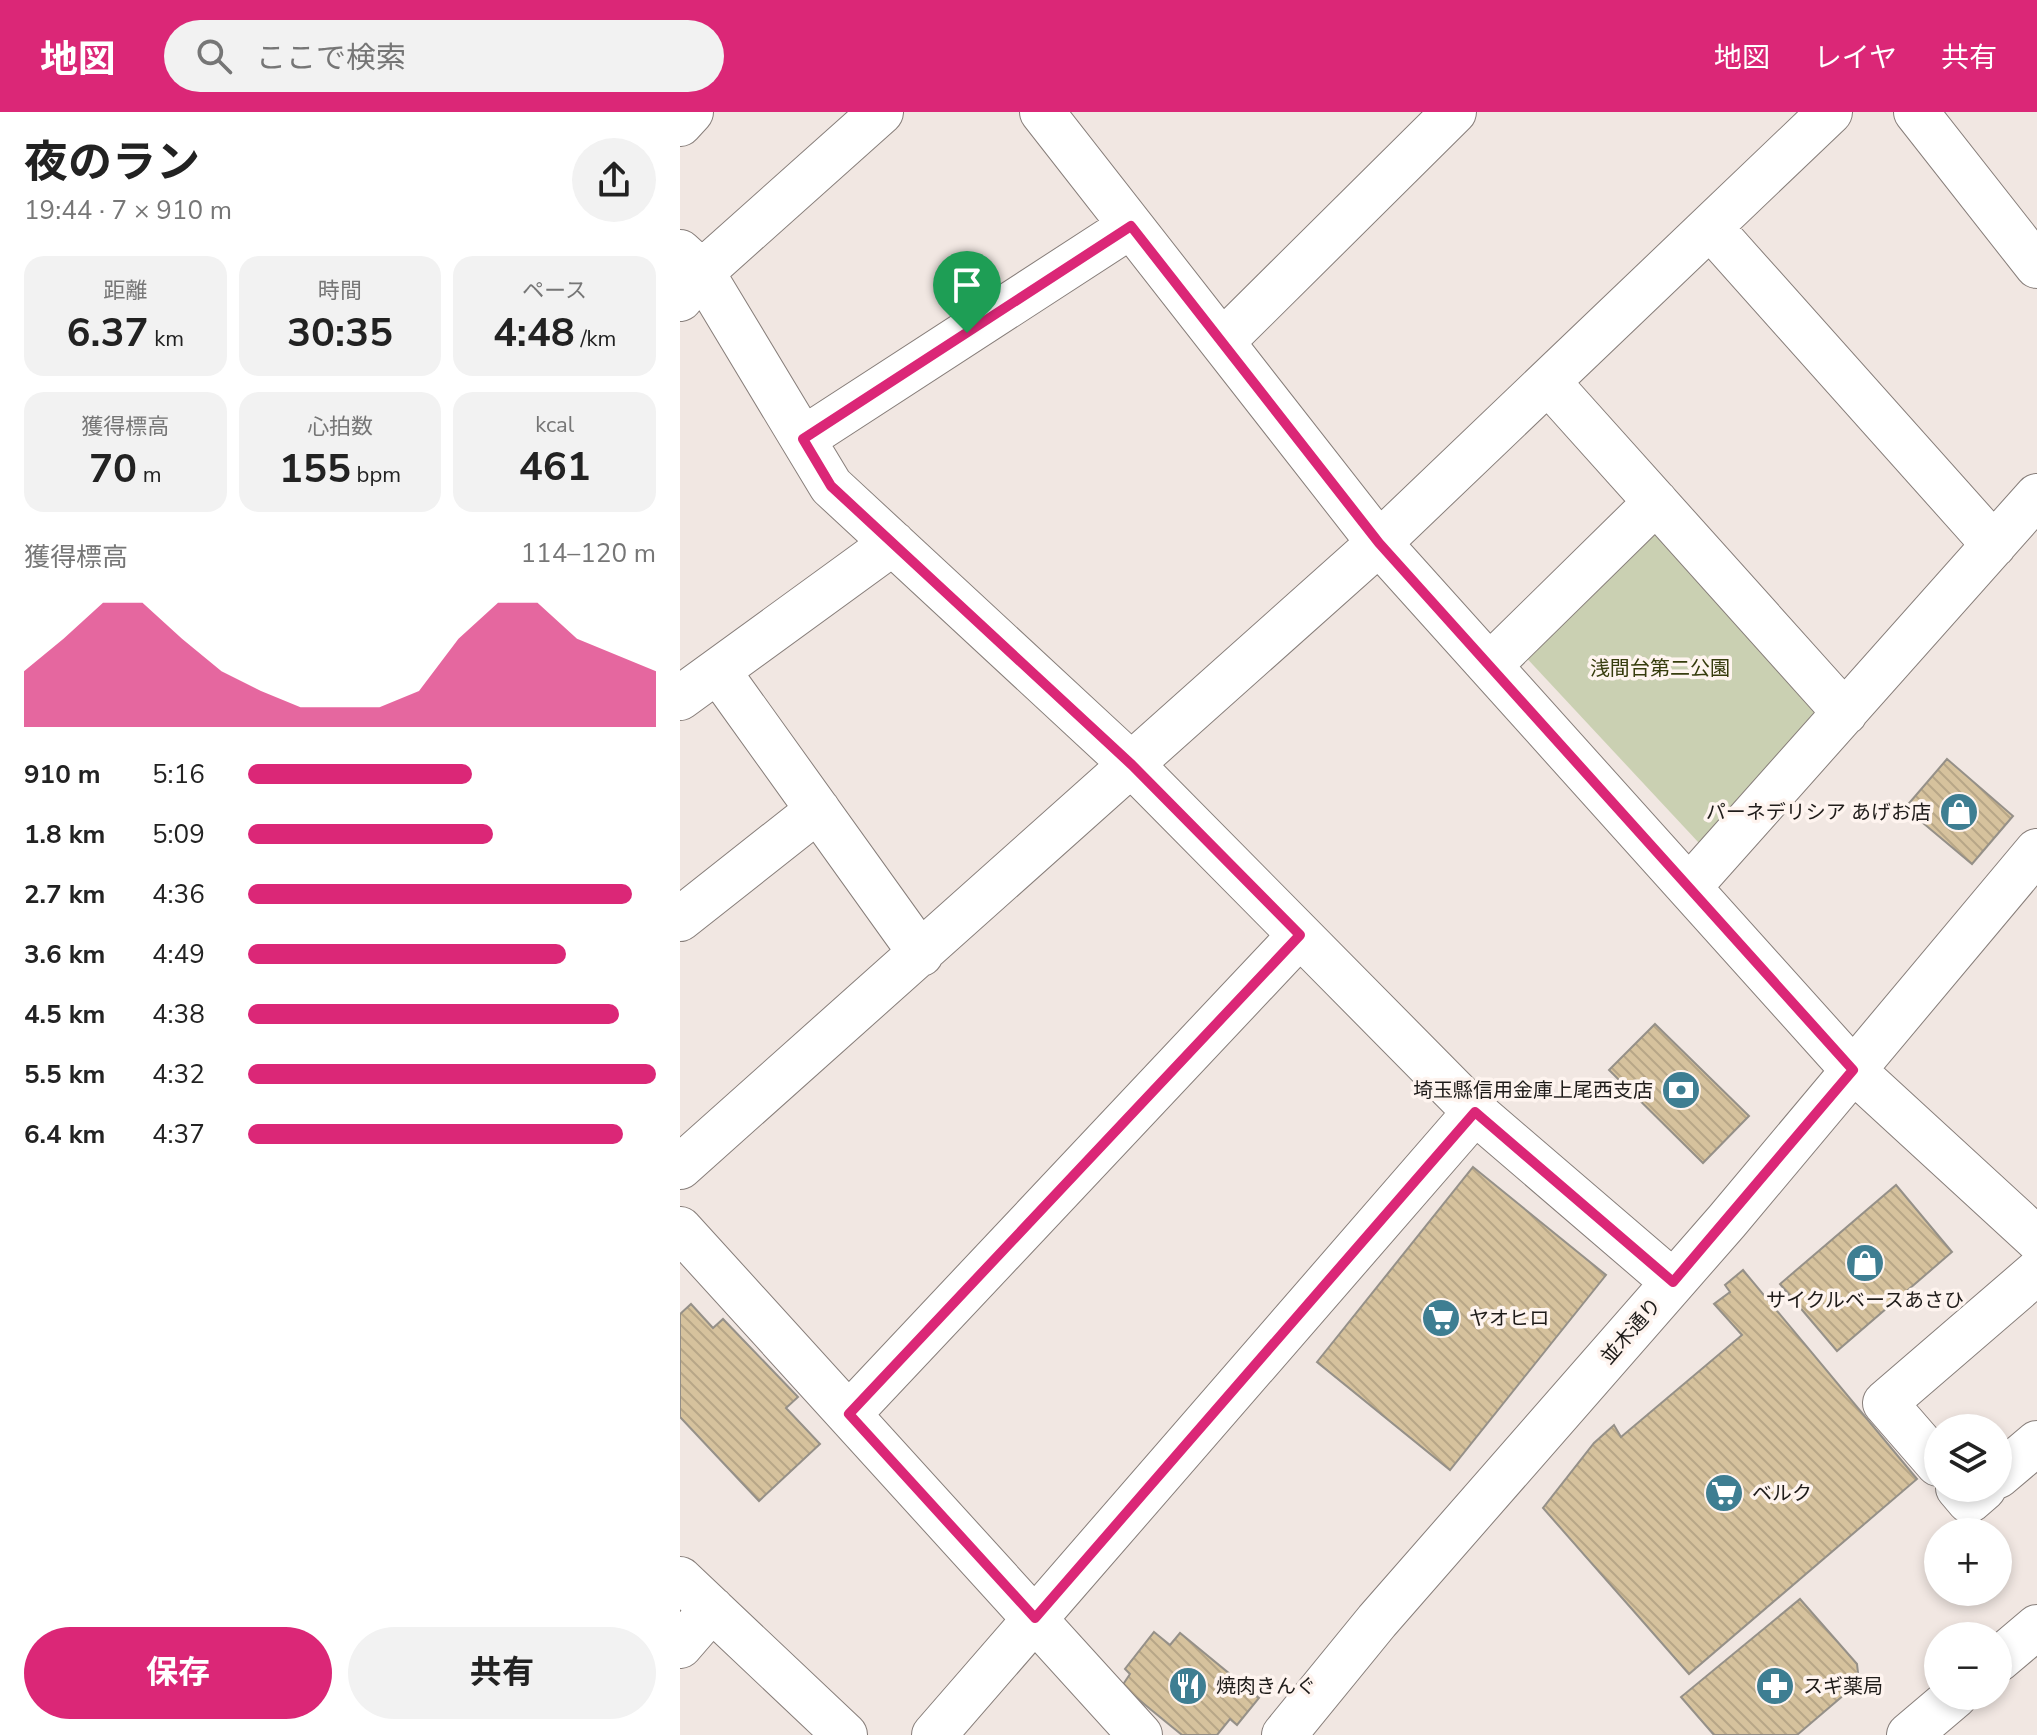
<!DOCTYPE html>
<html lang="ja">
<meta charset="utf-8">
<style>
:root{--surface:#fff;--page:#f2f2f2;--text:#222;--muted:#767676;--accent:#db2777}
body{margin:0;font-family:"Nunito Sans","Noto Sans JP",sans-serif;background:var(--page);color:var(--text);height:100vh;display:flex;flex-direction:column;font-size:30px;white-space:nowrap}
*{box-sizing:border-box;margin:0}
p{font-size:26px;color:var(--muted)}
.icon{flex:none;width:44px;height:44px;fill:none;stroke:currentColor;stroke-width:2;stroke-linecap:round;stroke-linejoin:round}
.map{position:relative;flex:1;overflow:hidden}
.drawer{display:flex;flex-direction:column;background:var(--surface);width:680px}
.drawer>*{flex:none}
.tools{position:absolute;left:1244px;top:1302px;display:grid;gap:16px}
.tools a{display:grid;place-items:center;width:88px;height:88px;border-radius:50%;background:var(--surface);box-shadow:0 4px 12px #0003;font-size:40px}
.pin{position:absolute;display:grid;place-items:center;width:68px;height:68px;color:#fff;margin:-82px -34px;border-radius:50% 50% 50% 0;rotate:-45deg;box-shadow:0 0 8px #0007}
.pin .icon{rotate:45deg}
.round{display:grid;place-items:center;flex:none;width:84px;height:84px;border-radius:42px;background:var(--page)}
.head{display:flex;align-items:center;justify-content:space-between;height:136px;padding:0 24px}
h1{font-size:44px;font-weight:700;line-height:60px}
.figures{display:grid;grid-template-columns:repeat(3,1fr);gap:12px;height:136px;padding:8px 24px}
.figures div{display:grid;align-content:center;border-radius:20px;background:var(--page);text-align:center}
.figures b{font-size:40px;font-weight:700}
.figures small{font-size:22px;font-weight:400}
.figures p{font-size:22px}
.chart{height:224px;padding:16px 24px}
.chart p{display:flex;justify-content:space-between}
.chart svg{width:100%;height:144px;margin-top:8px;fill:var(--accent);opacity:.7}
.primary-button{display:flex;gap:16px;margin-top:auto;padding:16px 24px}
.primary-button a{flex:1;height:92px;border-radius:48px;background:var(--accent);color:#fff;font-size:32px;font-weight:700;line-height:92px;text-align:center}
.primary-button a+a{background:var(--page);color:var(--text)}
ul{padding:0 24px;list-style:none;font-size:26px}
li{display:grid;grid-template-columns:128px 96px 1fr;align-items:center;height:60px}
li i{height:20px;border-radius:10px;background:var(--accent)}
header{display:flex;align-items:center;gap:48px;box-sizing:border-box;height:112px;padding:0 40px;background:var(--accent);color:#fff}
header strong{font-size:38px}
nav{display:flex;gap:44px;margin-inline-start:auto;font-size:28px}
.search{width:560px;height:72px;background:var(--page);display:flex;align-items:center;gap:20px;box-sizing:border-box;padding:0 28px;border-radius:44px;color:var(--muted);font-size:30px}
main{display:flex;flex:1;min-height:0}
.map>svg:first-child{display:block}
.park{fill:#cad0b2}
.building{fill:url(#building-back-hatch);stroke:#959088;stroke-width:2}
.lines{fill:none;stroke-linecap:round;stroke-linejoin:round}
.minor-casing{stroke:#877e7a;stroke-width:46}
.minor{stroke:#fff;stroke-width:44}
.route-casing{stroke:#fff;stroke-width:16}
.route{stroke:#db2777;stroke-width:10}
.labels{text-anchor:middle;dominant-baseline:central;stroke-width:7;stroke-linejoin:round;paint-order:stroke}
.park-label{font-size:20px;fill:#363c0d;stroke:#fef4ef}
.poi-label{font-size:20px;fill:#1f1c1a;stroke:#fef4ef;text-anchor:start}
.street-label{font-size:20px;fill:#1f1c1a;stroke:#fef4ef}
</style>
<header>
<strong>地図</strong>
<div class="search"><svg class="icon" aria-label="search" viewBox="0 0 24 24"><circle cx="10" cy="10" r="6"/><path d="M15 15l6 6"/></svg>ここで検索</div>
<nav><a>地図</a><a>レイヤ</a><a>共有</a></nav>
</header>
<main>
<section class="drawer">
<div class="head"><div><h1>夜のラン</h1><p>19:44 · 7 × 910 m</p></div><a class="round"><svg class="icon" aria-label="share" viewBox="0 0 24 24"><path d="M12 15V3M7 8l5-5 5 5M5 13v7h14v-7"/></svg></a></div>
<div class="figures">
<div><p>距離</p><b>6.37<small> km</small></b></div>
<div><p>時間</p><b>30:35</b></div>
<div><p>ペース</p><b>4:48<small> /km</small></b></div>
</div>
<div class="figures">
<div><p>獲得標高</p><b>70<small> m</small></b></div>
<div><p>心拍数</p><b>155<small> bpm</small></b></div>
<div><p>kcal</p><b>461</b></div>
</div>
<div class="chart"><p><span>獲得標高</span>114–120 m</p>
<svg viewBox="0 0 160 44" preserveAspectRatio="none"><path d="M0 44V27L10 17L20 6L30 6L40 17L50 27L60 33L70 38L80 38L90 38L100 33L110 17L120 6L130 6L140 17L150 22L160 27V44z"/></svg>
</div>
<ul>
<li><b>910 m</b>5:16<i style="width:55%"></i></li>
<li><b>1.8 km</b>5:09<i style="width:60%"></i></li>
<li><b>2.7 km</b>4:36<i style="width:94%"></i></li>
<li><b>3.6 km</b>4:49<i style="width:78%"></i></li>
<li><b>4.5 km</b>4:38<i style="width:91%"></i></li>
<li><b>5.5 km</b>4:32<i style="width:100%"></i></li>
<li><b>6.4 km</b>4:37<i style="width:92%"></i></li>
</ul>
<div class="primary-button"><a>保存</a><a>共有</a></div>
</section>
<div class="map">
<svg width="1357" height="1623" viewBox="0 0 1357 1623">
<defs>
<pattern id="building-back-hatch" width="6" height="6" patternUnits="userSpaceOnUse" patternTransform="scale(2)"><rect width="6" height="6" fill="#d6c29d"/><path d="M-1 5l2 2M0 0l6 6M5-1l2 2" fill="none" stroke="#b7a687"/></pattern>
</defs>
<rect width="100%" height="100%" fill="#f1e7e2"/>
<!-- park -->
<path class="park" d="M 971,408 L 1138,601 L 1019,731 L 839,538 Z"/>
<!-- building -->
<path class="building" d="M 1267,647 L 1333,704 L 1292,752 L 1225,696 Z
M 975,912 L 1069,1004 L 1023,1051 L 929,958 Z
M 793,1055 L 926,1163 L 770,1358 L 637,1250 Z
M 1216,1073 L 1272,1140 L 1157,1239 L 1100,1172 Z
M 1063,1158 L 1237,1367 L 1009,1562 L 863,1396 L 914,1331 L 934,1313 L 941,1325 L 1062,1223 L 1034,1192 L 1050,1180 L 1045,1173 Z
M 11,1192 L 33,1216 L 43,1207 L 118,1285 L 106,1296 L 140,1332 L 79,1389 L 0,1305 L 0,1202 Z
M 1120,1487 L 1177,1552 L 1179,1570 L 1117,1623 L 1034,1623 L 1001,1585 Z
M 474,1520 L 490,1533 L 500,1521 L 579,1586 L 557,1613 L 550,1607 L 537,1623 L 502,1623 L 442,1574 L 450,1562 L 445,1557 Z"/>
<g class="lines">
<!-- minor casing -->
<g class="minor-casing">
<path id="minor" d="M 362,0 L 699,431 L 1173,958 L 1357,1127
M 1236,0 L 1357,154
M 0,12 L 11,0
M 1030,115 L 1314,433
M 0,140 L 22,160 L 151,374 L 452,653 L 795,1000 L 993,1170
M 0,187 L 22,160 L 201,0
M 542,230 L 774,0
M 868,270 L 1165,601
M 123,327 L 451,114
M 810,553 L 976,390
M 38,559 L 241,842
M 0,586 L 213,431
M 1010,774 L 1357,384
M 0,807 L 138,698
M 0,1055 L 699,431 L 1150,0
M 0,1117 L 460,1623
M 169,1302 L 620,823
M 1258,1352 L 1205,1291 L 1357,1160
M 1318,1364 L 1357,1331
M 1278,1376 L 1289,1389 L 1304,1376
M 0,1467 L 165,1623
M 0,1534 L 32,1497
M 1318,1548 L 1357,1515
M 254,1623 L 795,1000
M 604,1623 L 697,1509 L 1047,1109 L 1357,739
M 1229,1623 L 1275,1584"/>
</g>
<!-- minor -->
<use href="#minor" class="minor"/>
</g>
<g class="lines">
<!-- route casing -->
<g class="route-casing">
<path id="route" d="M 451,114 L 699,431 L 1173,958 L 993,1170 L 795,1000 L 355,1506 L 169,1302 L 620,823 L 452,653 L 151,374 L 123,327 Z"/>
</g>
<!-- route -->
<use href="#route" class="route"/>
</g>
<!-- icons -->
<defs>
<g id="shop-disc" transform="scale(2)"><circle r="9.5" fill="#3e7e92" stroke="#fef4ef"/><path d="M-5-2.5h2.3a2.7 3.5 0 0 1 5.4 0H5L5.5 6h-11ZM-1.5-2.5h3a1.5 2.3 0 0 0-3 0Z" fill="#fff"/></g>
<g id="bank-disc" transform="scale(2)"><circle r="9.5" fill="#3e7e92" stroke="#fef4ef"/><path d="M-6-4H6V4H-6ZM0-2.3a2.3 2.3 0 1 0 0 4.6a2.3 2.3 0 1 0 0-4.6Z" fill="#fff"/></g>
<g id="supermarket-disc" transform="scale(2)"><circle r="9.5" fill="#3e7e92" stroke="#fef4ef"/><path d="M-6-5.5h2.5l.6 2H6L4.5 2H-2.5L-4.4-4H-6ZM-1.5 3.2a1.3 1.3 0 1 0 .1 0ZM3 3.2a1.3 1.3 0 1 0 .1 0Z" fill="#fff"/></g>
<g id="restaurant-disc" transform="scale(2)"><circle r="9.5" fill="#3e7e92" stroke="#fef4ef"/><path d="M-5-6h1v4h1v-4h1v4h1v-4h1v5L-1.5 .5V6h-2V.5L-5-1ZM5-6V6H3V1.5H1.5Q1.5-4 5-6Z" fill="#fff"/></g>
<g id="pharmacy-disc" transform="scale(2)"><circle r="9.5" fill="#3e7e92" stroke="#fef4ef"/><path d="M-2-6h4v4h4v4h-4v4h-4v-4h-4v-4h4Z" fill="#fff"/></g>
</defs>
<g fill-rule="evenodd">
<use href="#shop-disc" x="1279" y="700"/>
<use href="#bank-disc" x="1001" y="978"/>
<use href="#shop-disc" x="1185" y="1151"/>
<use href="#supermarket-disc" x="761" y="1206"/>
<use href="#supermarket-disc" x="1044" y="1381"/>
<use href="#restaurant-disc" x="508" y="1574"/>
<use href="#pharmacy-disc" x="1095" y="1574"/>
</g>
<g class="labels">
<!-- park labels -->
<g class="park-label">
<text x="980" y="556">浅間台第二公園</text>
</g>
<!-- poi labels -->
<g class="poi-label">
<text x="1251" y="700" text-anchor="end">パーネデリシア あげお店</text>
<text x="973" y="978" text-anchor="end">埼玉縣信用金庫上尾西支店</text>
<text x="1185" y="1188" text-anchor="middle">サイクルベースあさひ</text>
<text x="789" y="1206">ヤオヒロ</text>
<text x="1072" y="1381">ベルク</text>
<text x="536" y="1574">焼肉きんぐ</text>
<text x="1123" y="1574">スギ薬局</text>
</g>
<!-- street labels -->
<g class="street-label">
<text transform="translate(951 1219) rotate(-49)">並木通り</text>
</g>
</g>
</svg>
<div class="tools">
<a><svg class="icon" aria-label="layers" viewBox="0 0 24 24"><path d="M12 4l9 5-9 5-9-5zM3 14l9 5 9-5"/></svg></a>
<a>+</a>
<a>−</a>
</div>
<div class="pin" style="left:287px;top:221px;background:#1e9e55"><svg class="icon" aria-label="arrive" viewBox="0 0 24 24"><path d="M6 21V4h12l-3 4 3 4H6"/></svg></div>
</div>
</main>
